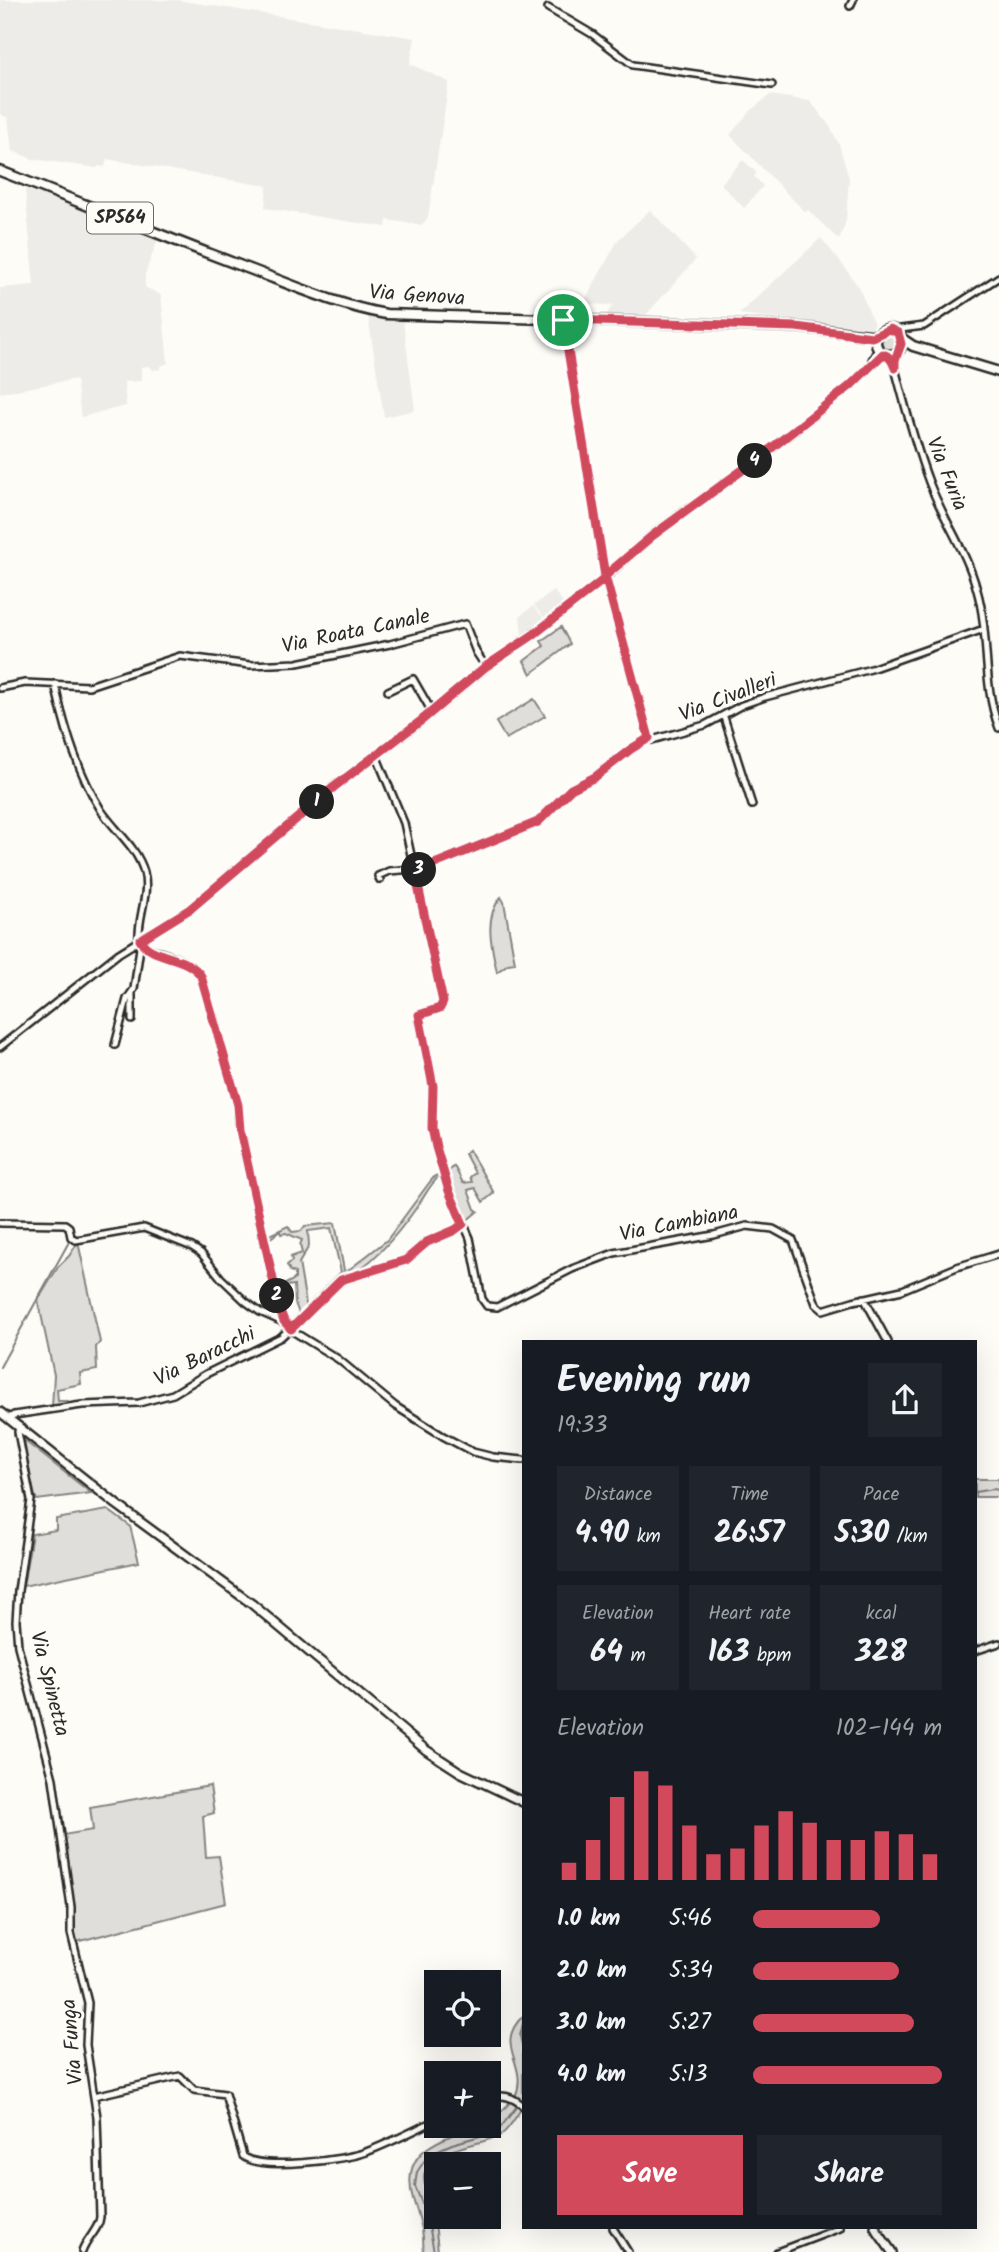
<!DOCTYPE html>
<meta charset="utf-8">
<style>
:root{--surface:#171b24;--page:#20242c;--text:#f1f3f6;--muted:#9ea1a6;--accent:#d1495b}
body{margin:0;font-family:Kalam,sans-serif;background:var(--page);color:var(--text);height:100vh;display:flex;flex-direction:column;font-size:26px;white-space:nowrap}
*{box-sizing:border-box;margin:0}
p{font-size:23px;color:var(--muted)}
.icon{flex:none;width:38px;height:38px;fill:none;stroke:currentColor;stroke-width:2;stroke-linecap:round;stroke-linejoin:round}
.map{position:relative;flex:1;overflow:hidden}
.side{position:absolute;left:522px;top:1340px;width:455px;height:889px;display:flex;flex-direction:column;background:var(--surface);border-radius:0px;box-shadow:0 7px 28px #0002}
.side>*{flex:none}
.buttons{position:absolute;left:424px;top:1970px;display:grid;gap:14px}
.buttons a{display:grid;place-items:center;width:77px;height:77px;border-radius:0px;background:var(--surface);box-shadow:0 7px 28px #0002;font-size:35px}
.pin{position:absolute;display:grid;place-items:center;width:60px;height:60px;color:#fff;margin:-30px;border:4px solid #fff;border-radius:50%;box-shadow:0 2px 7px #0007}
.km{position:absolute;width:35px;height:35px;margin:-18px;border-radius:50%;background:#222;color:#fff;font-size:19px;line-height:35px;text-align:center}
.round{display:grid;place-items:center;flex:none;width:74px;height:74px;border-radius:0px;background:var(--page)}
.head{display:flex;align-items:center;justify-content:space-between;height:119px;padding:0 35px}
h1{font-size:38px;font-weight:800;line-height:52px}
.figures{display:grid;grid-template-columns:repeat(3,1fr);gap:10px;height:119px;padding:7px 35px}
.figures div{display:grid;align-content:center;border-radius:0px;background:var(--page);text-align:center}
.figures b{font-size:30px;font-weight:800}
.figures small{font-size:19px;font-weight:400}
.figures p{font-size:19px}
.chart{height:196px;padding:14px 35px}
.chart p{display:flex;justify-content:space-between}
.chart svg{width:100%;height:126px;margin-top:7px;stroke:var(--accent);stroke-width:6}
.primary-button{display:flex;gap:14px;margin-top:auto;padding:14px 35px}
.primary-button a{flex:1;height:80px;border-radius:0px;background:var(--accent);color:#fff;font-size:28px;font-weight:800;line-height:80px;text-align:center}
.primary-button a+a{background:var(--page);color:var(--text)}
ul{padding:0 35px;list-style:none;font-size:23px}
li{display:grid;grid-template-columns:112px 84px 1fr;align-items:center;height:52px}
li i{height:18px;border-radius:9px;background:var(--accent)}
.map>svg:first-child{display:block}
.built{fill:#edece8}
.green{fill:#dfdeda;stroke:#858482;stroke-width:2}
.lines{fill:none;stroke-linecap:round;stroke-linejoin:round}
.stream{stroke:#7e7d7b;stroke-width:2}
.street-casing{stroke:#2b2b2b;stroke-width:10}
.secondary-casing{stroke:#2b2b2b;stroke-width:12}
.primary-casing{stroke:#2b2b2b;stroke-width:13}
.street{stroke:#fdfcf7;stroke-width:5}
.secondary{stroke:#fdfcf7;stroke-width:7}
.primary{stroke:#fdfcf7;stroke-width:8}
.route-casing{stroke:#fff;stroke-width:14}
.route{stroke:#d1495b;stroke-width:9}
.labels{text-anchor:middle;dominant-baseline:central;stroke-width:6;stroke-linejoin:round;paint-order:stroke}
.shield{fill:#fdfcf7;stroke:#6a6a68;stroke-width:2}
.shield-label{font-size:19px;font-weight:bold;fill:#2b2b2b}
.street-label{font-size:21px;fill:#2b2b2b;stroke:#fdfcf7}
</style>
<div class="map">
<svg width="999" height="2252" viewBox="0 0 999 2252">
<rect width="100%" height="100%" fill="#fdfcf7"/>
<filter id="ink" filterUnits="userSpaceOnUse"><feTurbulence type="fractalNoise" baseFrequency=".0143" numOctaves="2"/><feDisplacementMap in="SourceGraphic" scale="14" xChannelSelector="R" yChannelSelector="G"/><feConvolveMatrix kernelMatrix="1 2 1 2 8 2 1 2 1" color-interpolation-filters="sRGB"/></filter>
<g filter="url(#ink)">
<!-- built -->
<path class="built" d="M 0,0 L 177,0 L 415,38 L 410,64 L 449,82 L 428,217 L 424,223 L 420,225 L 387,220 L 386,227 L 339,220 L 265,208 L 267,186 L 107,159 L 105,167 L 98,166 L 97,168 L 33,159 L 12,151 L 8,118 L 0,114 Z
M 770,95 L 810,101 L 829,125 L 839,144 L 849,179 L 846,221 L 839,240 L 808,210 L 805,212 L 730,135 L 750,111 Z
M 743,160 L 757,173 L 754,176 L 763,186 L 744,208 L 721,184 Z
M 25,189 L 77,206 L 158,239 L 145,274 L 145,287 L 161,295 L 168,363 L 161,366 L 161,369 L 153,370 L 148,366 L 141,367 L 141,381 L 124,382 L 126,406 L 81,417 L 76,379 L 0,393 L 0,288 L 34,285 Z
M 650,210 L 696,259 L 646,315 L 606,315 L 613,305 L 583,304 L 618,240 Z
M 821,238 L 843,265 L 859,288 L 874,324 L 872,330 L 739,314 Z
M 368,317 L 403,321 L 415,410 L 384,417 Z
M 554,591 L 565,605 L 548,617 L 544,618 L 534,605 Z
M 533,606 L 544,619 L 522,636 L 520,616 Z"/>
<!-- green -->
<path class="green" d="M879 342a10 10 0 1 1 20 0a10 10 0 1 1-20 0Z
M 561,627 L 570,644 L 531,674 L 524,661 L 544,646 L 541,641 Z
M 534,699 L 545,716 L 506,739 L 496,722 Z
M 501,897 L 504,902 L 515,963 L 508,964 L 497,972 C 492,948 483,918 501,897 Z
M 469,1150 L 494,1193 L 483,1202 L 475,1188 L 468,1190 L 475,1209 L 478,1211 L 465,1222 L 453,1198 L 446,1174 L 454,1166 L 463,1183 L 472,1182 L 470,1177 L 475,1173 L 465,1154 Z
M 442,1174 C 431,1182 426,1194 419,1204 C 401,1230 373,1265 345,1278 L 346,1272 L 387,1240 L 429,1183 L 435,1176 Z
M 335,1223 L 344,1270 L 342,1279 L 310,1307 L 312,1301 L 341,1272 L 331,1228 L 308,1231 L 309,1246 L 299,1263 L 307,1310 L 300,1316 L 295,1303 L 294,1285 L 280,1287 L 295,1279 L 295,1273 L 290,1271 L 287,1265 L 292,1261 L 291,1257 L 302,1253 L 300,1245 L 302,1240 L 286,1233 L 281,1234 L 280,1231 L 269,1239 L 265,1237 L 288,1226 L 292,1232 L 301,1231 L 305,1226 Z
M 78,1242 L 100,1342 L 96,1347 L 97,1370 L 80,1373 L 81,1384 L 57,1389 L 58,1401 L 68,1401 L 69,1405 L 52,1407 L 54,1375 L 38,1300 L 58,1267 L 69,1256 Z
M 21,1438 L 91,1493 L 37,1500 L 35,1496 Z
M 975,1479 L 999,1479 L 999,1497 L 975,1497 Z
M 108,1510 L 130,1526 L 139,1562 L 23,1586 L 32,1534 L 56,1530 L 56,1519 Z
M 210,1786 L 214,1813 L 203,1816 L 206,1857 L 219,1856 L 226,1903 L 76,1942 L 63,1835 L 93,1830 L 90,1807 Z
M 523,2016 L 523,2102 L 515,2097 C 530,2064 492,2046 523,2016 Z
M 512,2100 L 522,2108 C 516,2116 510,2128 502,2134 C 482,2147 426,2146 424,2177 C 424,2190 430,2202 433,2214 C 436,2226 437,2239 438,2252 L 423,2252 C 425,2232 419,2218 413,2199 C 401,2157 429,2143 463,2131 L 463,2126 L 488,2126 L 488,2122 L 501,2112 Z"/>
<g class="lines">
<!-- stream -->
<path class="stream" d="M 0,1367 L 70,1240
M 86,1484 L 187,1561
M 975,1492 L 993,1489 L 999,1490
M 203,1573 L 217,1583
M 244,1603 L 254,1610
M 411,1742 L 436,1763 L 510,1801
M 523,2023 L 520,2036 L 523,2049
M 434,2252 L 428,2219 L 415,2186 L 417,2172 L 429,2154 L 452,2144 L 498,2131 L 523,2098"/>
<!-- street casing -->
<g class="street-casing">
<path id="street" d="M 850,6 L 853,0
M 548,8 L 592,34 L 633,65 L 772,85
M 563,320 L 605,576 L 649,738
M 893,330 L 924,326 L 999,277
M 886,355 L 893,361 L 895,368 C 905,406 915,445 929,482 C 943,519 967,552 977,590 C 990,635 982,684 999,728
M 872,360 L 878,349
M 895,365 L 897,352
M 55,684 C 64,727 78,773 101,810 C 115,831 137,847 144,872 C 150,895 137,918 139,941
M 0,688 L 25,683 L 89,686 L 180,656 L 250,665 L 297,663 L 390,644 L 465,624 L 476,652 L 486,667
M 388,691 L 413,679 L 432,712
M 724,717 L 752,805
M 649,738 L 652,740 L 705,725 L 742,705 L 765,697 L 871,669 L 984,629
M 376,755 L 404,823 L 443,1002 L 440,1008 L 419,1015 L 433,1086 L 432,1128 L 436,1147 L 449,1191 L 470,1238 L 482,1299 L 487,1306 L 497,1307 L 572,1269 L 614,1253 L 714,1235 L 747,1226 L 773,1229 L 793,1240 L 816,1304 L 823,1310 L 853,1301 L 902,1290 L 957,1267 L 999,1254
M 415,872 L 538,822 L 571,789 L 595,777 L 631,749 L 649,738
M 380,880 L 378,876 L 389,871 L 414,869
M 142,943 L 146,947 C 163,954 191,960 201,976 L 238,1105 L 240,1130 L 280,1311 L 285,1323
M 132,1020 L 132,994
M 115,1045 L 127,999 L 134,989 L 141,941
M 0,1047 L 119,953 L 190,909 L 336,785 L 422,721 L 486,667 L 555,618 L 603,580 L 652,535 L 759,458 L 821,410 L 850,386 L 883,354
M 0,1223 L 65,1224 L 69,1227 L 71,1237 L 76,1240 L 144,1228 L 192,1247 L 201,1253 L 221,1278 L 245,1301 L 260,1312 L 285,1323 L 294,1332 L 338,1359 L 395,1406 L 443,1436 L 473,1452 L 493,1457 L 523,1460
M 864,1298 L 888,1342
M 9,1418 L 14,1415 L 82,1405 L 139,1403 L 173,1394 L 206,1374 L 281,1337 L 341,1281 L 406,1260 L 427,1242 L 455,1230 L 463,1224
M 19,1426 L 18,1432 L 31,1500 L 18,1591 L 16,1621 L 18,1646 L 53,1779 L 71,1907 L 71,1933 L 88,2003 L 86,2045 L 97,2117 L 100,2217 C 99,2230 86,2239 82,2252
M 975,1651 L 999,1643
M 94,2096 L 180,2076 L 194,2090 L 225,2094 L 243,2156 C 258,2171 346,2160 366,2152 C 390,2143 413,2131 436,2120
M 488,2098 C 503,2094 512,2096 523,2106
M 613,2228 L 628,2252
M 777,2252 L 840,2228"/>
</g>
<!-- secondary casing -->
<g class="secondary-casing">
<path id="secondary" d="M 0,1412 L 116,1504 L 252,1604 L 426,1750 L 460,1772 L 523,1802
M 875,2228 L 892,2252"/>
</g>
<!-- primary casing -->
<g class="primary-casing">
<path id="primary" d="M 0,171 C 80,202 159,235 239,265 C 288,283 335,305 386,314 L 796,327 L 878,336
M876 342a13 13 0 1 1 26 0a13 13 0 1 1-26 0Z
M 901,338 L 913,346 L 999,372"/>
</g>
<!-- street -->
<use href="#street" class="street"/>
<!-- secondary -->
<use href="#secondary" class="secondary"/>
<!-- primary -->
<use href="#primary" class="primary"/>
</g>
</g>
<g class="lines" filter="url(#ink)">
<!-- route casing -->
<g class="route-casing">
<path id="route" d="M 563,320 L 605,576 L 603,580 L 533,635 L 485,667 L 422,720 L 334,787 L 190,909 L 140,940 C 152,960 188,955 201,976 L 238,1105 L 240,1130 L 280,1311 L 284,1321 L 291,1329 L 341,1280 L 406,1260 L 427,1242 L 455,1230 L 463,1224 L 449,1191 L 436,1147 L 432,1128 L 433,1086 L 419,1015 L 440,1008 L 443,1002 L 415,872 L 538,822 L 571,789 L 595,777 L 631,749 L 649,738 L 605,576 L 652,536 L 759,458 L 850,386 L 883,354 C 890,356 893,362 895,368 L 895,360 L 901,344 L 898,333 L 890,329 L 872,337 L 796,327 L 563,320"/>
</g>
<!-- route -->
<use href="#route" class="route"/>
</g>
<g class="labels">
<!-- shield labels -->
<rect class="shield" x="87" y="202.5" width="66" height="31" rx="5"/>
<g class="shield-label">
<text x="120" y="218">SP564</text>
</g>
<!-- street labels -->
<g class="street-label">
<text transform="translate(417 296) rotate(4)">Via Genova</text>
<text transform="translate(946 474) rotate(68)">Via Furia</text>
<text transform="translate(356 632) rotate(-12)">Via Roata Canale</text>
<text transform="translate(728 698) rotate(-21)">Via Civalleri</text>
<text transform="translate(679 1224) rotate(-11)">Via Cambiana</text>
<text transform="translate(205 1357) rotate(-26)">Via Baracchi</text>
<text transform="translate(49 1684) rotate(76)">Via Spinetta</text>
<text transform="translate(73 2042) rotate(-95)">Via Funga</text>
</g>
</g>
</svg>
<div class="buttons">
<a><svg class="icon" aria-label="locate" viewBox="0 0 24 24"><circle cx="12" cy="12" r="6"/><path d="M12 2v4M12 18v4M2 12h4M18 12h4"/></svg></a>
<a>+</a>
<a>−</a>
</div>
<div class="pin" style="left:563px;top:320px;background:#1e9e55"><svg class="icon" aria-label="arrive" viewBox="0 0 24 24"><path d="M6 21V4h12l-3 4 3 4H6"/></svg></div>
<b class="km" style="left:317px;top:802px">1</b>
<b class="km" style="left:277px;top:1296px">2</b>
<b class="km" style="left:419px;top:870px">3</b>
<b class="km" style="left:755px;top:461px">4</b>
<section class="side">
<div class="head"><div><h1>Evening run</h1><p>19:33</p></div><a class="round"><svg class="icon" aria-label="share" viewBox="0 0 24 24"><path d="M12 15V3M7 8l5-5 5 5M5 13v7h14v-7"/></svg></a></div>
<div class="figures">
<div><p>Distance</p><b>4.90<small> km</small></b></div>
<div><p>Time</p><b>26:57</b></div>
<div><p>Pace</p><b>5:30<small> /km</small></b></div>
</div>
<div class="figures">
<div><p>Elevation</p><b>64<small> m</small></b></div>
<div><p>Heart rate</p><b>163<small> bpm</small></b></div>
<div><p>kcal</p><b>328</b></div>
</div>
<div class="chart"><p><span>Elevation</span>102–144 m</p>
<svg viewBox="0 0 160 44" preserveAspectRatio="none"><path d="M5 44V38M15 44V30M25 44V15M35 44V6M45 44V11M55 44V25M65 44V35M75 44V33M85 44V25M95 44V20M105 44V24M115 44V30M125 44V30M135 44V27M145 44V28M155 44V35"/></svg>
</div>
<ul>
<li><b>1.0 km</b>5:46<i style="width:67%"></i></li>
<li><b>2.0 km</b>5:34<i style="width:77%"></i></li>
<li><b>3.0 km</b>5:27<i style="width:85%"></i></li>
<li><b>4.0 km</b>5:13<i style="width:100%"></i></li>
</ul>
<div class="primary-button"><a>Save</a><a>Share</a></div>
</section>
</div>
